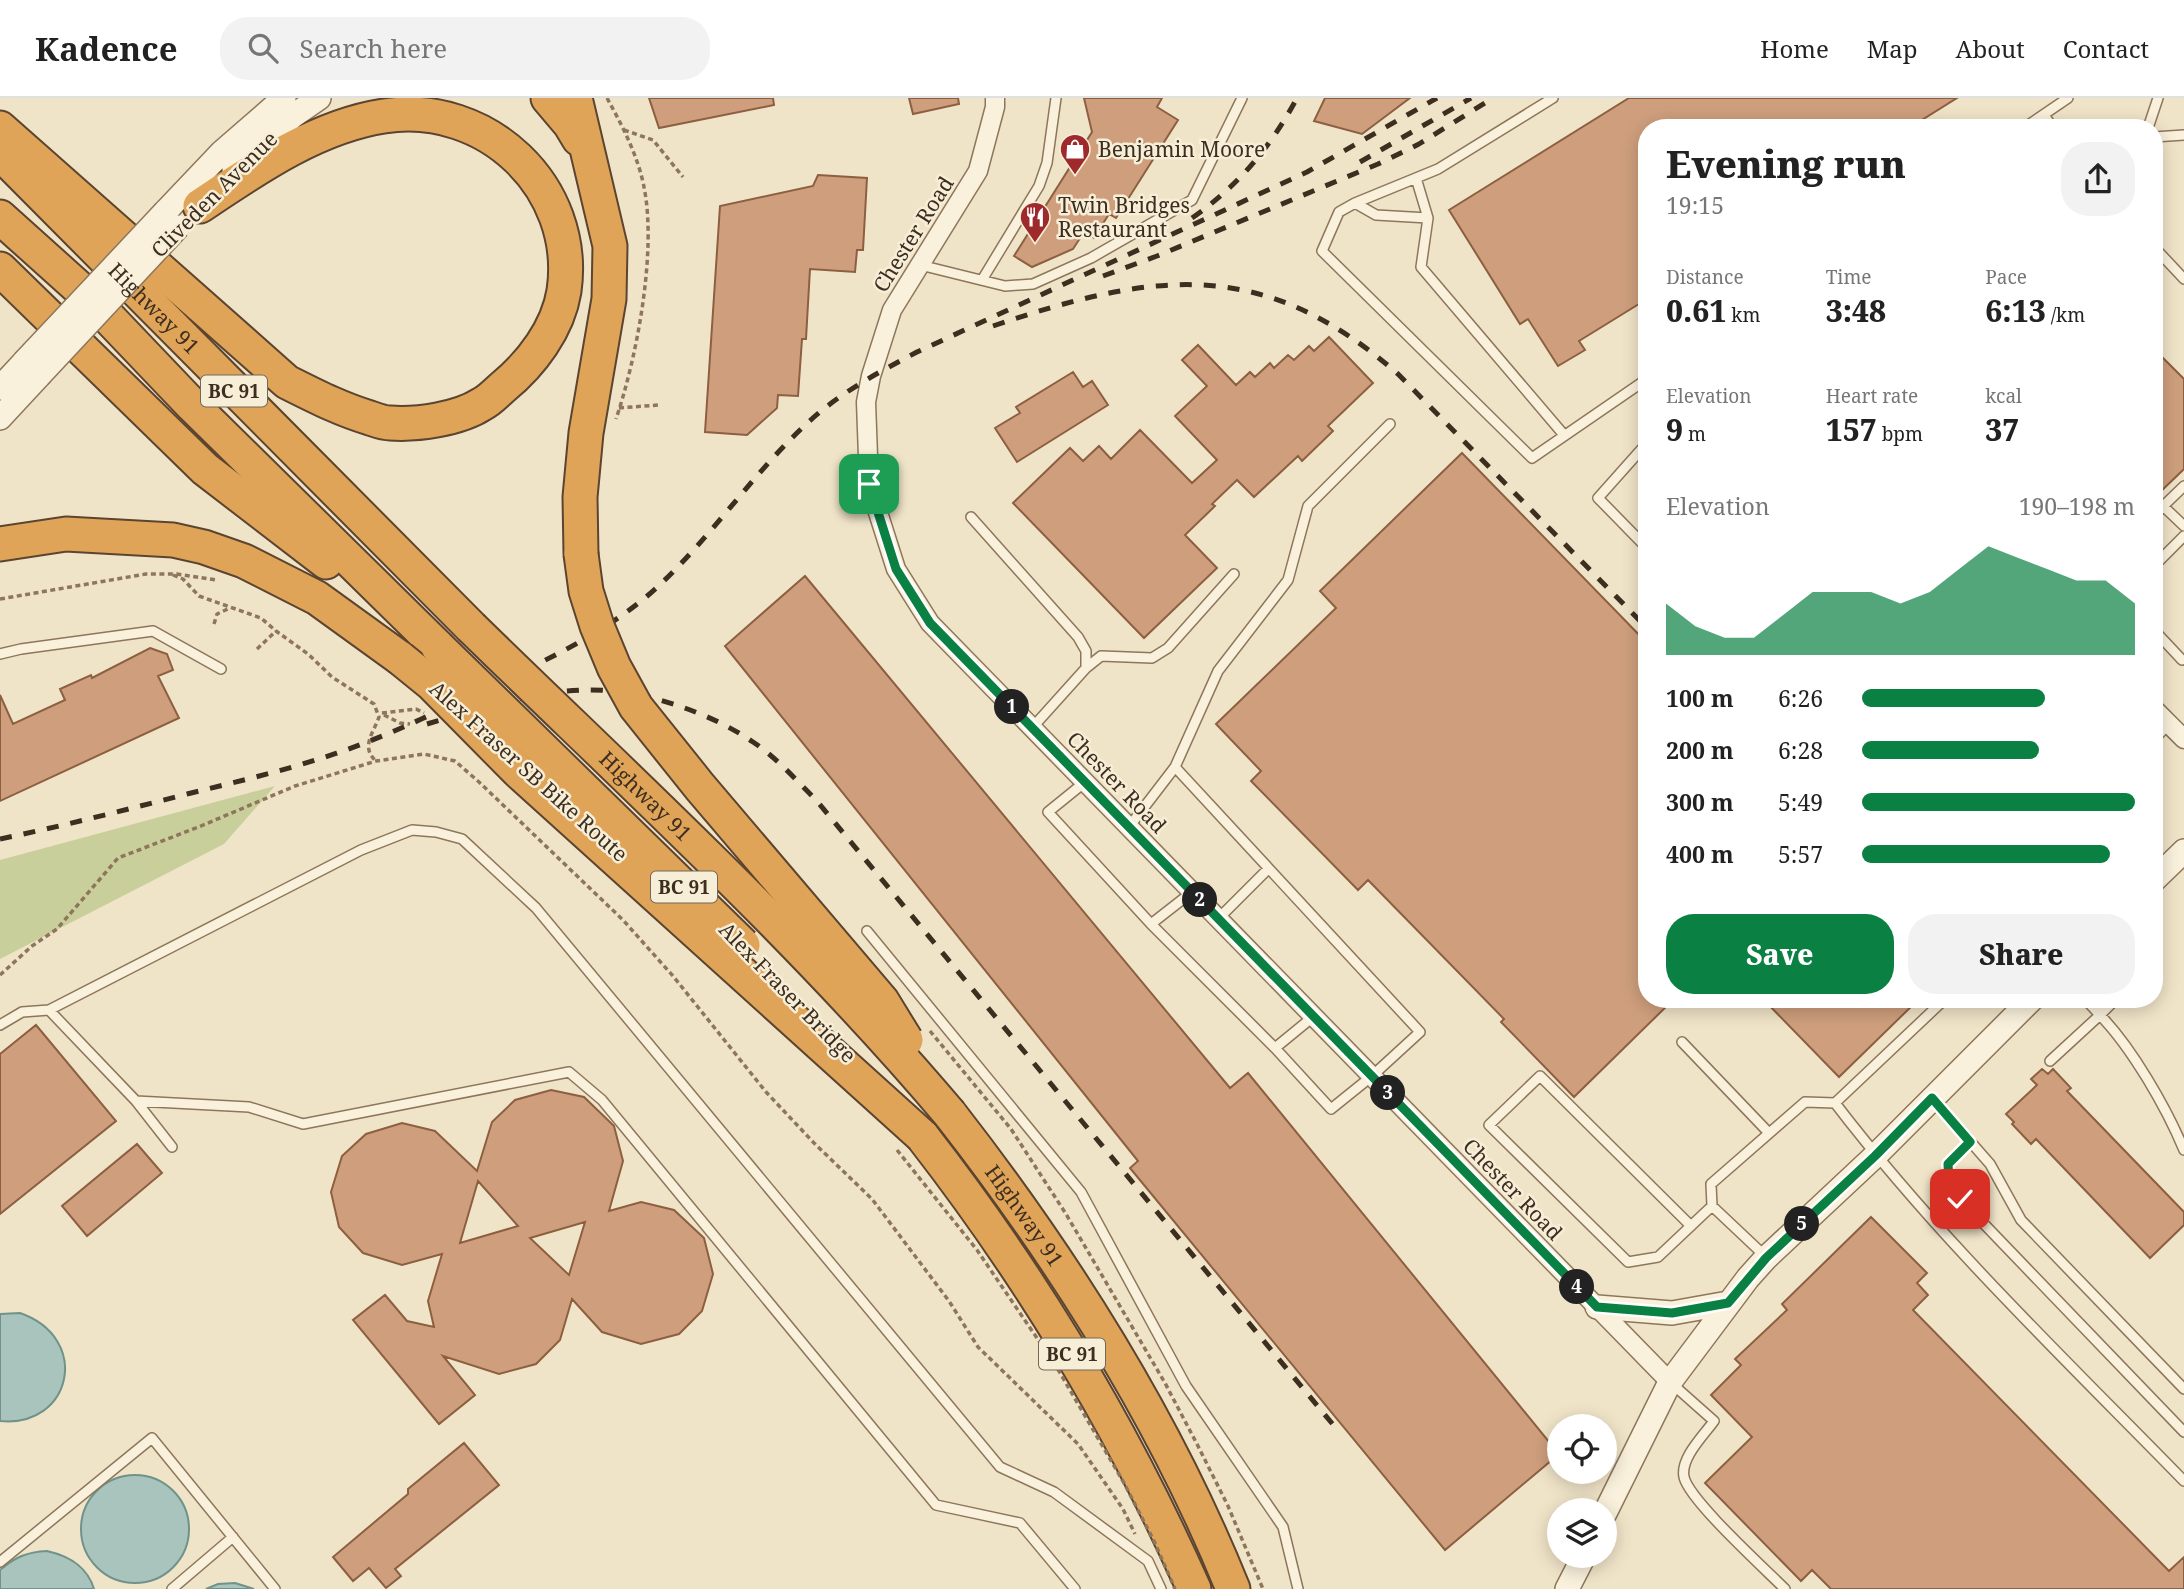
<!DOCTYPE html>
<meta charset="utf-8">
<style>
:root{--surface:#fff;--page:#f2f2f2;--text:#222;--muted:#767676;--line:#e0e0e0;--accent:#0b8043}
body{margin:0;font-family:"Noto Serif",serif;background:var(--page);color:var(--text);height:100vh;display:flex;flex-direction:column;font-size:26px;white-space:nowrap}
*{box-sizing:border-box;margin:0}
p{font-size:23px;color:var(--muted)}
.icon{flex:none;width:38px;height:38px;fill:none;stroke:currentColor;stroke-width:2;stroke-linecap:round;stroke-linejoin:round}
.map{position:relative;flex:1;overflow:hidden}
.sheet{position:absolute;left:1638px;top:21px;width:525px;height:889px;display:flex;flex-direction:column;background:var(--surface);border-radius:28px;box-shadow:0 4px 18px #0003}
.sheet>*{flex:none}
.fabs{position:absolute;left:1547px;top:1316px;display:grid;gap:14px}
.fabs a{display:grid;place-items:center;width:70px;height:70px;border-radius:50%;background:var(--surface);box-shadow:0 4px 18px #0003;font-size:35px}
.pin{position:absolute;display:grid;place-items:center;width:60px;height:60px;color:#fff;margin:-30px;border-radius:14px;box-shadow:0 4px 10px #0006}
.km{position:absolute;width:35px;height:35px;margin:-18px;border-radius:50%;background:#222;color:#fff;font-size:19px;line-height:35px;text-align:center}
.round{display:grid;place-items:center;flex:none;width:74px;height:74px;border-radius:28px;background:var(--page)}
.headline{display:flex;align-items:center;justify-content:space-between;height:119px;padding:0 28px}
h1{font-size:38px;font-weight:800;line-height:52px}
.metrics{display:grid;grid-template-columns:repeat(3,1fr);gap:10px;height:119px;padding:7px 28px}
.metrics div{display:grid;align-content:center}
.metrics b{font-size:30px;font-weight:800}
.metrics small{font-size:19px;font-weight:400}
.metrics p{font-size:19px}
.chart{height:196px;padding:14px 28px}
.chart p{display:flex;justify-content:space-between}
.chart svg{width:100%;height:126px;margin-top:7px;fill:var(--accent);opacity:.7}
.cta{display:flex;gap:14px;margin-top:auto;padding:14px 28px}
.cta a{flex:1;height:80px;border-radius:28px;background:var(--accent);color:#fff;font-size:28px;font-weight:800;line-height:80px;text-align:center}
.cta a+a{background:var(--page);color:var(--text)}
ul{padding:0 28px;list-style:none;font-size:23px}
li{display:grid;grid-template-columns:112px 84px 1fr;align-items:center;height:52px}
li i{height:18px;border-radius:9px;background:var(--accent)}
header{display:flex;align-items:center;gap:42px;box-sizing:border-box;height:98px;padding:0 35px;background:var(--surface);border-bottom:2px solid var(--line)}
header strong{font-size:33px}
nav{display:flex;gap:38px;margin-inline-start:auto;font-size:24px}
.search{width:490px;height:63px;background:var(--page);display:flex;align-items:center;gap:18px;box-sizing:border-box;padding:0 24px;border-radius:28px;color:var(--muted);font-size:26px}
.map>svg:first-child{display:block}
.green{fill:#c9cf9b}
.water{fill:#a9c4bc;stroke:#6f938a;stroke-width:2}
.building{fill:#cf9f7d;stroke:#8d5f41;stroke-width:2;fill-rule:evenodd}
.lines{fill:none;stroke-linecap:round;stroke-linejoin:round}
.service-casing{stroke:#8d765c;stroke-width:12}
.minor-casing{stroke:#8d765c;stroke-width:21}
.tertiary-casing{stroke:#8d765c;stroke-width:26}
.motorway-casing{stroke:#5b4430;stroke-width:37}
.path{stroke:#8d765c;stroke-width:3.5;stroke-dasharray:5 3.5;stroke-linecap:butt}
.service{stroke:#faf1dc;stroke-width:9}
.minor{stroke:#faf1dc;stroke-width:18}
.tertiary{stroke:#faf1dc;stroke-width:23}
.motorway{stroke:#e0a458;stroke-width:33}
.rail{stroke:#3d2e20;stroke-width:5;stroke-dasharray:12 12;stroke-linecap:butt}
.tertiary-bridge-casing{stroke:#8d765c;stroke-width:26;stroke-linecap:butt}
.motorway-bridge-casing{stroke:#5b4430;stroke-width:37;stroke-linecap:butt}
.path-bridge{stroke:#8d765c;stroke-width:3.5;stroke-dasharray:5 3.5;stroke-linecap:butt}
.tertiary-bridge{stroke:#faf1dc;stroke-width:23}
.motorway-bridge{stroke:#e0a458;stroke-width:33}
.route-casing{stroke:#fff;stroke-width:14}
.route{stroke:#0b8043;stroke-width:9}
.labels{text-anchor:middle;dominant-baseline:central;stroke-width:5;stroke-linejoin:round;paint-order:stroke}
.shield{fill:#f7eed8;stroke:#756857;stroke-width:2}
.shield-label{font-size:19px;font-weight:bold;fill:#3d2e20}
.poi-label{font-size:21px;fill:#3d2e20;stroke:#f7eed8;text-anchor:start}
.street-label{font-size:21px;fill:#3d2e20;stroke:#f7eed8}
</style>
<header>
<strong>Kadence</strong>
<div class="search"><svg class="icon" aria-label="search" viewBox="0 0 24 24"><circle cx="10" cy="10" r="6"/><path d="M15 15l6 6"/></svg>Search here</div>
<nav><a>Home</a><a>Map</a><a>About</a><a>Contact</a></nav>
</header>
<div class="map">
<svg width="2184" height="1491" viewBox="0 0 2184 1491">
<rect width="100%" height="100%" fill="#f0e4c8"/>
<!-- green -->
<path class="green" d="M 275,688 L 224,746 L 0,861 L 0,762 Z"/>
<!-- water -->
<path class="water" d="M 20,1215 C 92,1240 72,1330 0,1323 L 0,1216 Z
M81 1431a54 54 0 1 1 108 0a54 54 0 1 1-108 0Z
M 47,1453 C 69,1458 87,1468 94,1491 L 0,1491 L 0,1472 C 15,1459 27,1454 47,1453 Z
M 235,1485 L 254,1491 L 206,1491 L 218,1486 Z"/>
<!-- building -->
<path class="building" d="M 649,0 L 773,0 L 774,7 L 659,30 Z
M 909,0 L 958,0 L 959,6 L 913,16 Z
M 1084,0 L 1162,0 L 1157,9 L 1178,22 L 1116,120 L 1109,116 L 1094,140 L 1084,134 L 1073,151 L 1032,169 L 1014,158 L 1092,34 Z
M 1325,0 L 1410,0 L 1362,36 L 1314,23 Z
M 1629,0 L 1957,0 L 1909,30 L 1647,30 L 1647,201 L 1579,243 L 1585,252 L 1558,268 L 1528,221 L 1520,226 L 1449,112 Z
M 818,77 L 867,80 L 863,152 L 857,152 L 855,174 L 810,171 L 806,241 L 802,241 L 798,298 L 778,297 L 777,310 L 747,337 L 705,334 L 720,108 L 813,88 Z
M 1329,239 L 1373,285 L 1328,328 L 1333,333 L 1302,363 L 1298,358 L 1254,399 L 1237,382 L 1212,406 L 1215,408 L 1185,437 L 1217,470 L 1144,540 L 1013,405 L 1070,350 L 1083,363 L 1099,348 L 1111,361 L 1140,332 L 1192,385 L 1217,362 L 1175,318 L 1207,288 L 1182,262 L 1198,247 L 1236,287 L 1250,274 L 1255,279 L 1270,265 L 1274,270 L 1288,257 L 1294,262 L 1309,248 L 1314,253 Z
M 2154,251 L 2184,281 L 2184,371 L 2154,400 Z
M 1073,274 L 1083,289 L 1092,283 L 1108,307 L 1017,364 L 995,330 L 1020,315 L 1016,309 Z
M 1462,355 L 1647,545 L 1647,901 L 1674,901 L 1574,999 L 1501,924 L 1504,921 L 1368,782 L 1358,792 L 1251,683 L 1261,673 L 1216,626 L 1336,510 L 1320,493 Z
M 805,478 L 1230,990 L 1248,975 L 1559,1356 L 1445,1452 L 1130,1070 L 1138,1063 L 725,548 Z
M 150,550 L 167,556 L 173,572 L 158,578 L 179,620 L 0,703 L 0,597 L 13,626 L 65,602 L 60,591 L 91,577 L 92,580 Z
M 1763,901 L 1919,901 L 1839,979 Z
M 36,927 L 116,1023 L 0,1116 L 0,956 Z
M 2042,971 L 2048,976 L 2053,971 L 2071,990 L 2067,993 L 2184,1114 L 2184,1127 L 2150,1160 L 2036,1041 L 2031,1046 L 2012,1026 L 2014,1024 L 2006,1016 L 2037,987 L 2031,981 Z
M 551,992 L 584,999 L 614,1028 L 623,1063 L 609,1113 L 641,1104 L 674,1112 L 704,1140 L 713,1176 L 702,1213 L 679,1236 L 641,1246 L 602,1234 L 572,1201 L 560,1242 L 536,1266 L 499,1276 L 443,1258 L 475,1297 L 439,1326 L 353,1222 L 385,1197 L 407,1223 L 434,1229 L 428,1203 L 442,1156 L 402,1167 L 363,1155 L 339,1129 L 331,1094 L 342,1058 L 366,1036 L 402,1025 L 435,1033 L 477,1073 L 492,1024 L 515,1002 ZM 478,1083 L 518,1128 L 460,1145 ZM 585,1124 L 569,1177 L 530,1140 Z
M 137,1046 L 162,1075 L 87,1138 L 62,1108 Z
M 1871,1119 L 1927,1175 L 1917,1185 L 1928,1197 L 1913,1212 L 2169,1473 L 2184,1459 L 2184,1491 L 1831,1491 L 1812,1472 L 1801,1483 L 1705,1385 L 1752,1339 L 1711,1297 L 1741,1267 L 1735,1261 L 1787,1212 L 1782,1206 Z
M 464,1345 L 499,1387 L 395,1471 L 401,1478 L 386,1490 L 369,1470 L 353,1483 L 333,1459 L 408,1396 L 408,1391 Z"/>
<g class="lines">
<!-- service casing -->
<g class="service-casing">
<path id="service" d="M 1553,0 L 1438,71 L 1355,105 L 1339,114 L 1322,153 L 1532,360 L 1647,281
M 2044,17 L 2053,30
M 2024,30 L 2068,0
M 2148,30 L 2158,0
M 2154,39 L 2184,37
M 1416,80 L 1428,120
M 1355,105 L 1376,117 L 1428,120 L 1421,169 L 1564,337
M 2154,149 L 2184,181
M 920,167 L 1005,188 L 1033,186 L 1091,160 L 1192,102 L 1242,0
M 982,182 L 1039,88 L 1047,65 L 1056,0
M 1647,345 L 1598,400 L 1647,450
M 2163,408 L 2184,428
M 2154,417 L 2184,388
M 971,419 L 1078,539 L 1086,553 L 1086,570
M 2154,468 L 2184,438
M 2154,532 L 2182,562
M 0,556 L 21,551 L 153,533 L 221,571
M 1032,630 L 1086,570 L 1101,558 L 1152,560 L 1168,550 L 1234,476
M 2154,641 L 2169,626
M 1175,669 L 1420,934 L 1372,978 L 1331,1011 L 1275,950
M 1085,684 L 1048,714 L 1151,826
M 1129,729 L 1175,669 L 1218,573 L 1288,482 L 1308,408 L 1390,326
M 1192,794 L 1151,826 L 1275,950 L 1314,918
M 1218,821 L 1268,771
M 867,833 L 1081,1094 L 1186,1288 L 1283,1429 L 1298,1491
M 2085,901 L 2100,917 L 2116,901
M 49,912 L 361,752 L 412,732 L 436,734 L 462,741 L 536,810 L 1000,1369 L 1054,1394 L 1148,1463 L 1161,1491
M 0,927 L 22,914 L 49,912 L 136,1003 L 172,1049
M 1682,944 L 1769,1035
M 2050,963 L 2100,917 C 2132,950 2166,1009 2184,1052
M 1933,1001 L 1990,1066 L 2021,1122 L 2184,1291
M 136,1003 L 249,1009 L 303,1026 L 569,974 L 602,1002 L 936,1407 L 1020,1425 L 1075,1491
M 1835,1005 L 1945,901
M 1970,1044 L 1948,1066 L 1949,1084 L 1960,1101 L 2184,1334
M 1712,1108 L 1711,1086 L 1805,1004 L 1835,1005 C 1940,1142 2064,1260 2184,1383
M 1691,1128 L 1540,978 L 1489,1027 L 1628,1164 L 1658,1159 L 1712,1108 L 1765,1158
M 1670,1284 L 1714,1323 C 1704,1337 1680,1360 1684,1379 C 1689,1402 1764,1470 1785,1491
M 0,1464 L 152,1340 L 275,1491
M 172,1491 L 233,1439"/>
</g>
<!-- minor casing -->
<g class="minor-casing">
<path id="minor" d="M 995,0 L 995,9 L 978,73 L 892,212 L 871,278 L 866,304 L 869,386 L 896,471 L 930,525 L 1670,1284
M 2154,611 L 2184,641"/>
</g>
<!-- tertiary casing -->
<g class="tertiary-casing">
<path id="tertiary" d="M 234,72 L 293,18 L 319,0
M 165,114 L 222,54 L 284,0
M 0,290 L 24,264
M 0,320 L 39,278
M 2154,782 L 2184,753
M 1597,1209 L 1672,1215 L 1728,1205
M 1605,1415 L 1670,1284 L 1748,1180 L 1766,1160 L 1875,1058 L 2032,901
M 1567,1491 L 1584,1458"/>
</g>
<!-- motorway casing -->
<g class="motorway-casing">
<g id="motorway">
<path d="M 548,0 L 570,26 L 579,41"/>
<path d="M 575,0 L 610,148 L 609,201 L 586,335 L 580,399 L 581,456"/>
<path d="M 0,30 L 287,284 C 315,298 340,311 370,320 C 376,322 383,325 390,325 C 417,327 459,321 482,306 C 490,302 496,295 503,289 C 531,266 558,231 564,193 C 579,89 486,2 384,18 C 317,28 255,71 200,108"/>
<path id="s1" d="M 9,64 L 471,529"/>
<path d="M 0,119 L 89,199 L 192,307 L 438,549"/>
<path d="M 0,171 L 205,371 L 326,464"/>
<path d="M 0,446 L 66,436 L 173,442 L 204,449 L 244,463 L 317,500 L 400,560"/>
<path id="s2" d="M 950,1016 C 1063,1161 1164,1320 1233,1491"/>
<path d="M 922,1038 C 1031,1178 1122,1329 1194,1491"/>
</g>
</g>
<!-- path -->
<path class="path" d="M 607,0 C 622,27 638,58 644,89 C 657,153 637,259 616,321
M 624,32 L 653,42 L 683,79
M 619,310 L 658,307
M 173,477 L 183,481 L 199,498 L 261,520 L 276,533 L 308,556 L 332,579 L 374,606 L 379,619 C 374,634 360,649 376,663
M 0,501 L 146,476 L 177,476 L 216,482
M 214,526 L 217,516 L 230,510
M 257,551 L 276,533
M 382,615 L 416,611 L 424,615
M 384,617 L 400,625 L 410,626
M 0,877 L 32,848 L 57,831 L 118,760 L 201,728 L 295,688 L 376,663 L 424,656 L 455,663 L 479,684 L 623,822 L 673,878 L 766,994 L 814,1045 L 872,1101 L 949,1203 L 978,1249 L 1078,1346 L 1123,1411 L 1135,1436"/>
<!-- service -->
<use href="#service" class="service"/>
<!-- minor -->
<use href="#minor" class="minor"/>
<!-- tertiary -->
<use href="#tertiary" class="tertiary"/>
<!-- motorway -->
<use href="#motorway" class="motorway"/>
<!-- rail -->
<path class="rail" d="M 1360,64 L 1471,0
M 1192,120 C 1238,88 1270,50 1297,0
M 1103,178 L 1157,158 L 1378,66 L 1419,46 L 1493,0
M 993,228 C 1153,174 1262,157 1398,276 L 1647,530
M 427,626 C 477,611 530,594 583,592 C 638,590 708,613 753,644 C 777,660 796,682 816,702 L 1340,1335
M 0,741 C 63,728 125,712 187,696 C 248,681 309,667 367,644 C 410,628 452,606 493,587 C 547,562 600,537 646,499 C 708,446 752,374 814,319 C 845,292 881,273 917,254 L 1307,74 L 1437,0"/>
<!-- tertiary-bridge casing -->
<g class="tertiary-bridge-casing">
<path id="tertiary-bridge" d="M 24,264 L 165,114
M 39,278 L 178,129"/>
</g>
<!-- motorway-bridge casing -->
<g class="motorway-bridge-casing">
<g id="motorway-bridge">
<path d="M 581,456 L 586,493 L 597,528 L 614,569 L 636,609 L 700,689 L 882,903 L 906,942"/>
<path id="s3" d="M 471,529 C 634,688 803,842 950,1016"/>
<path d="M 438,549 L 743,847"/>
<path d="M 400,560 L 432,586 L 518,673 L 922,1038"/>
</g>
</g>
<!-- path-bridge -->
<path class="path-bridge" d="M 930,933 L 1011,1031 L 1066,1116 L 1165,1285 L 1198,1348 L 1228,1408 L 1263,1491
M 897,1052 L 977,1152 L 1056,1268 L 1124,1385 L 1154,1443 L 1175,1491"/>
<!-- tertiary-bridge -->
<use href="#tertiary-bridge" class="tertiary-bridge"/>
<!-- motorway-bridge -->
<use href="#motorway-bridge" class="motorway-bridge"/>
</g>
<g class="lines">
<!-- route casing -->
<g class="route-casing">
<path id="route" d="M 869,386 L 896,471 L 930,525 L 1597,1209 L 1672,1215 L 1728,1205 L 1766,1160 L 1875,1058 L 1932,1000 L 1970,1044 L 1948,1066 L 1949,1084 L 1960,1101"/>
</g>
<!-- route -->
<use href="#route" class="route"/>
</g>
<!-- icons -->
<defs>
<g id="shop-pin" transform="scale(1.575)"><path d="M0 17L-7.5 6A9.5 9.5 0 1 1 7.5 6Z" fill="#9e2a2b" stroke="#f7eed8"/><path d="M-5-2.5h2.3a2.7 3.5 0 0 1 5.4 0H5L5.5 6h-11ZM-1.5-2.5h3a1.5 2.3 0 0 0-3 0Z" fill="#fff"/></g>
<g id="restaurant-pin" transform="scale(1.575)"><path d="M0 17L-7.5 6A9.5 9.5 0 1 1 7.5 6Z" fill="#9e2a2b" stroke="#f7eed8"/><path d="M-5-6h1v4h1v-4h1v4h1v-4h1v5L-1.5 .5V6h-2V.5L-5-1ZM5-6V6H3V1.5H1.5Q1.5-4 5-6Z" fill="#fff"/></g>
</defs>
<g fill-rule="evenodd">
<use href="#shop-pin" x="1075" y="51"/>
<use href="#restaurant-pin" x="1035" y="119"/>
</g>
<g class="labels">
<!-- shield labels -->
<g class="shield">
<rect x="201" y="277.5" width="66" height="31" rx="5"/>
<rect x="651" y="773.5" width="66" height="31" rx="5"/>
<rect x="1039" y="1240.5" width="66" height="31" rx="5"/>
</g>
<g class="shield-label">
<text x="234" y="293">BC 91</text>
<text x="684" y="789">BC 91</text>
<text x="1072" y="1256">BC 91</text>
</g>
<!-- poi labels -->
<g class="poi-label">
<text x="1098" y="51">Benjamin Moore</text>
<text x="1058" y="107">Twin Bridges<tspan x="1058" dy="24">Restaurant</tspan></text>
</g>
<!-- street labels -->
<g class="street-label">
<text transform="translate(214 96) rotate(-45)">Cliveden Avenue</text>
<text transform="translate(913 136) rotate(-58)">Chester Road</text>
<text stroke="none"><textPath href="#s1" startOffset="206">Highway 91</textPath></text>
<text transform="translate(529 673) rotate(42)">Alex Fraser SB Bike Route</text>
<text transform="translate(1117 684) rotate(46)">Chester Road</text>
<text stroke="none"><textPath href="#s3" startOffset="243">Highway 91</textPath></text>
<text transform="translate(788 894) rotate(46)">Alex Fraser Bridge</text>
<text transform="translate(1513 1091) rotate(46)">Chester Road</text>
<text stroke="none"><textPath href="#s2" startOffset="126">Highway 91</textPath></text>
</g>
</g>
</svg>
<div class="fabs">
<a><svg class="icon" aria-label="locate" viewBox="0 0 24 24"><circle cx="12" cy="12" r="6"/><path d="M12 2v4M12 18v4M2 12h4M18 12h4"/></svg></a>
<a><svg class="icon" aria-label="layers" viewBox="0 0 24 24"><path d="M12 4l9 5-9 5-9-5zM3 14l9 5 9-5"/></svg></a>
</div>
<div class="pin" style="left:869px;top:386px;background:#1e9e55"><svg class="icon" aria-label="arrive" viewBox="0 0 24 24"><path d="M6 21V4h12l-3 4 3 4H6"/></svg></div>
<div class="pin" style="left:1960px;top:1101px;background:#d93025"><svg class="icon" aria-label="check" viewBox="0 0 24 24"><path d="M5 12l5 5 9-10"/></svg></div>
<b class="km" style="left:1012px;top:609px">1</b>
<b class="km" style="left:1200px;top:802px">2</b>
<b class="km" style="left:1388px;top:995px">3</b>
<b class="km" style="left:1577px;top:1189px">4</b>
<b class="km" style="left:1802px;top:1126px">5</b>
<section class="sheet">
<div class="headline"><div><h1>Evening run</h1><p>19:15</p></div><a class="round"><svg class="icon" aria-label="share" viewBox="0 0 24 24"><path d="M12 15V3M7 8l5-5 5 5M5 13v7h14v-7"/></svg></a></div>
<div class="metrics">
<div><p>Distance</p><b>0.61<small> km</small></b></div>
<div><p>Time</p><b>3:48</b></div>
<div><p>Pace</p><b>6:13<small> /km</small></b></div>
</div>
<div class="metrics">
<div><p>Elevation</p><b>9<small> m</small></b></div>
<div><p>Heart rate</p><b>157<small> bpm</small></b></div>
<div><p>kcal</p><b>37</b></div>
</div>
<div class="chart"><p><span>Elevation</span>190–198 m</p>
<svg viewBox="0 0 160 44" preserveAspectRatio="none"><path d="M0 44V26L10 34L20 38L30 38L40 30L50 22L60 22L70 22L80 26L90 22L100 14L110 6L120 10L130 14L140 18L150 18L160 26V44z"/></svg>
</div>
<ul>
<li><b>100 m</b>6:26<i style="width:67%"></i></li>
<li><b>200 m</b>6:28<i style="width:65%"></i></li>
<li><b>300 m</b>5:49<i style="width:100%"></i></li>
<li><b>400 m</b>5:57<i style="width:91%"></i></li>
</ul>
<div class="cta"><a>Save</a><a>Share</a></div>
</section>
</div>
